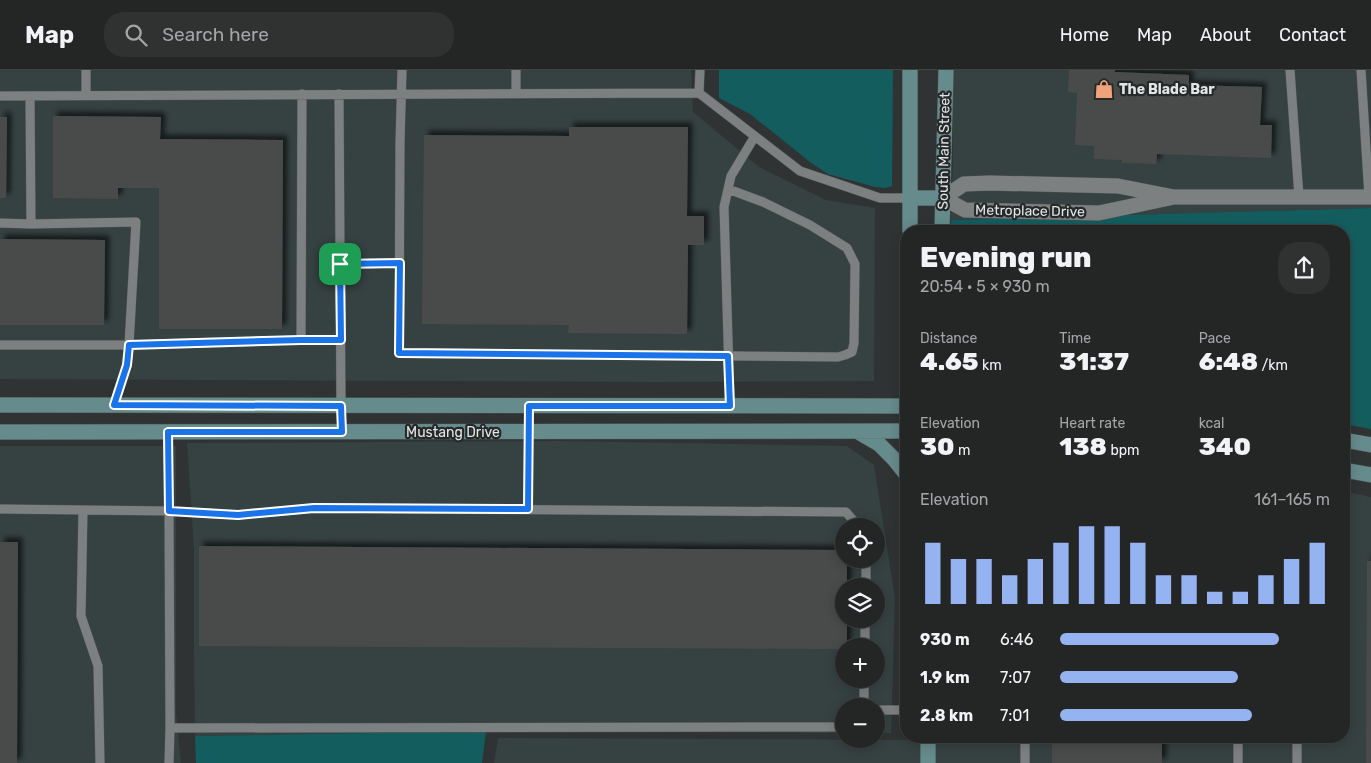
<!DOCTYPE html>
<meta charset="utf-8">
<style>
:root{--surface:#242626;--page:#303232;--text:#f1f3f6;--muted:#a3a5a7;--line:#414343;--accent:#95b2f1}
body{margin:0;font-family:Rubik,sans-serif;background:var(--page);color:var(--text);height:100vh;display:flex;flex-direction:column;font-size:19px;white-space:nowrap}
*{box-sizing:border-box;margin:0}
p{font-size:16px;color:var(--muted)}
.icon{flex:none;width:28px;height:28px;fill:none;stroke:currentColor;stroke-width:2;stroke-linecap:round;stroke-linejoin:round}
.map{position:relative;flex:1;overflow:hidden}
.details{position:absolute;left:900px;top:155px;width:450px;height:518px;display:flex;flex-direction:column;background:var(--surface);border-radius:20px;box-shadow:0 2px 12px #0003,0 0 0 1px var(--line)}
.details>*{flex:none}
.tools{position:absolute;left:835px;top:448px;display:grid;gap:10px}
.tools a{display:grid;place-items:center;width:50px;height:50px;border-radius:50%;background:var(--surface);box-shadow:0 2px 12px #0003,0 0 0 1px var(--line);font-size:25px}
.pin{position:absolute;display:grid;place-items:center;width:42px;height:42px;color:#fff;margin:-21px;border-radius:10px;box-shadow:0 2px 8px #0006}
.round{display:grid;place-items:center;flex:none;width:52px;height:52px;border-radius:20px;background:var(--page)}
.headline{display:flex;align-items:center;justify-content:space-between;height:85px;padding:0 20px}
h1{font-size:28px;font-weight:800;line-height:38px}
.stats{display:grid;grid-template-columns:repeat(3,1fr);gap:8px;height:85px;padding:5px 20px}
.stats div{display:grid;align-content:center}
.stats b{font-size:25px;font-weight:800}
.stats small{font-size:14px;font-weight:400}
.stats p{font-size:14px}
.chart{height:140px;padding:10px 20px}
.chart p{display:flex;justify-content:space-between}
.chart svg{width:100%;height:90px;margin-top:5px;stroke:var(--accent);stroke-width:6}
ul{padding:0 20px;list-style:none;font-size:16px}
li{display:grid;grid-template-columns:80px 60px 1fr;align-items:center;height:38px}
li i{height:12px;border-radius:6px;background:var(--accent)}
header{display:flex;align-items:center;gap:30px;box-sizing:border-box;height:70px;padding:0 25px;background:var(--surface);border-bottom:1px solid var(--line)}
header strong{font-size:24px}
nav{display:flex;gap:28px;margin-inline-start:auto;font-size:18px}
.search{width:350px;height:45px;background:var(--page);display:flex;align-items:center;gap:12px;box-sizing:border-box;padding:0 18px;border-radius:20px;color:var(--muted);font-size:19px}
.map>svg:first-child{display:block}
.built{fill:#364141;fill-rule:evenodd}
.green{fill:#145d5f}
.building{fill:#494c4c;filter:url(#shadow)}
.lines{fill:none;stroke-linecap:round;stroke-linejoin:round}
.lane-casing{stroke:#4d5050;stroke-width:10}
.street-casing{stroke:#4d5050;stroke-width:16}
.secondary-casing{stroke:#4d5050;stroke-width:16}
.lane{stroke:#7c8080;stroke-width:9}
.street{stroke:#7c8080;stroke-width:15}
.secondary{stroke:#668b8c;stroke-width:15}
.route-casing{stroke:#fff;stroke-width:10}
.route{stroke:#1a73e8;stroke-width:6}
.labels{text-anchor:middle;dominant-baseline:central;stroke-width:4.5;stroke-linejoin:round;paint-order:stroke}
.poi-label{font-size:14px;font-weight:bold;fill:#e3e5e5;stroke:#262929;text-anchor:start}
.street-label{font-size:14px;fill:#e3e5e5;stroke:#262929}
</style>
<header>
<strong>Map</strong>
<div class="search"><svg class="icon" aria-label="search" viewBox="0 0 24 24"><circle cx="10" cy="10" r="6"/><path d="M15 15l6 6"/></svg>Search here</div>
<nav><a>Home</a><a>Map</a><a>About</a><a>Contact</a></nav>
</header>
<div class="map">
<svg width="1371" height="693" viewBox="0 0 1371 693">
<defs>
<filter id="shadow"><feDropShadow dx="4.5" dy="-4.5" stdDeviation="2.5" flood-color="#0009"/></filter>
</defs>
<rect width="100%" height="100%" fill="#303333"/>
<!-- built -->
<path class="built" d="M 0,0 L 691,0 L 693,42 L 759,97 L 826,130 L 875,138 L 874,311 L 658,312 L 0,309 Z
M 953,0 L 1371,0 L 1371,138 L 951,150 L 953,90 Z
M 559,371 L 847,376 L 874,395 L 895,528 L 891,663 L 876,663 L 876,636 L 844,636 L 844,663 L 486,661 L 195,666 L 194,586 L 194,479 L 187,373 ZM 844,456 L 876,456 L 876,489 L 844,489 ZM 844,516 L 876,516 L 876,549 L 844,549 ZM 844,576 L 876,576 L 876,609 L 844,609 Z
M 0,376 L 176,376 L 176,643 L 181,693 L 0,693 Z
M 1344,421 L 1371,427 L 1371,693 L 494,693 L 498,668 L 940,670 L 941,666 L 1344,666 Z"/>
<!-- green -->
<path class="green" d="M 719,0 L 893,0 L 892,116 L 885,118 L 875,117 L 828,104 L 810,92 L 750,44 L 719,28 Z
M 1371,138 L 1371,359 L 1344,354 L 1344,161 L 951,161 L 951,150 Z
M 486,661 L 482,693 L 196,693 L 195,666 Z"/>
<!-- building -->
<path class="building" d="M 1069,0 L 1115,0 L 1115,2 L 1189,5 L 1189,15 L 1262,17 L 1260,55 L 1272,55 L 1271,88 L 1157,84 L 1156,94 L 1122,93 L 1122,90 L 1094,89 L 1094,76 L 1075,75 L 1077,23 L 1068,22 Z
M 53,46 L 161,47 L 160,69 L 283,70 L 282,259 L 159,259 L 159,118 L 118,118 L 118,129 L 53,128 Z
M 0,47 L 7,47 L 6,128 L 0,128 Z
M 569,57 L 688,57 L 687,146 L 704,146 L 704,175 L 688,175 L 687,264 L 568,263 L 569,255 L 422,254 L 424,65 L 569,66 Z
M 0,169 L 105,170 L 104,255 L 0,255 Z
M 0,472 L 18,472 L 17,693 L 0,693 Z
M 199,476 L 844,480 L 844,489 L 847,489 L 847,516 L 844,516 L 844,549 L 847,549 L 847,576 L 844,576 L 844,579 L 199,576 Z
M 1367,491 L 1371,491 L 1371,693 L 1366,693 Z
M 1052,666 L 1162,666 L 1162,693 L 1052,693 Z"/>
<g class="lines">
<!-- lane casing -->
<g class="lane-casing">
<path id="lane" d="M 86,0 L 86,25
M 402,0 L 400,73 L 399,283 L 838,287 L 845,285 L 852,282 L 854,273 L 855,194 L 847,178 L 810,155 L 763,132 L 728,119
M 1290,0 L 1299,127
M 1361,0 L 1369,127
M 516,23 L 516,0
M 699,23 L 700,0
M 339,24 L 341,336
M 0,26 L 699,23 L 800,101 L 880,128 L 910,128
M 30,26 L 31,154 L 136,152 L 129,275 L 127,295 L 114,335
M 0,153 L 31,154
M 341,194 L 400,193
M 301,270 L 302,24
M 0,275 L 129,275 L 301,270 L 341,270
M 730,336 L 724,137 L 731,106 L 755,66
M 0,439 L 169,441 L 168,362
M 528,439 L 529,336
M 83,440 L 81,546 L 98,596 L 100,693
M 866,516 L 866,489
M 865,576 L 865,549
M 864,636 L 864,609
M 876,640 L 906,640
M 170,658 L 844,657
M 169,693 L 170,658 L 169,441 L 238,445 L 313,438 L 846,442 L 858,456
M 1025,693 L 1025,666
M 1238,693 L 1238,666
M 1297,693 L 1297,666"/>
</g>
<!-- street casing -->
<g class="street-casing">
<path id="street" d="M 1174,127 L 1099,143 L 965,140 L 943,128 L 964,114 L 990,113 L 1118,116 L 1174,127 L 1371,127"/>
</g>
<!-- secondary casing -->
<g class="secondary-casing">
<path id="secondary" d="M 910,128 L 943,128
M 910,161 L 910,0
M 942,161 L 946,0
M 0,335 L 906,336
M 0,362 L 906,361
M 860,363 L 879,374 L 894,389 L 906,404
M 1344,370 L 1371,375
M 1344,400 L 1371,405
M 928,693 L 928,666"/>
</g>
<!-- lane -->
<use href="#lane" class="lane"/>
<!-- street -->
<use href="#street" class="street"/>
<!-- secondary -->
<use href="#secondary" class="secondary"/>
</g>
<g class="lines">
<!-- route casing -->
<g class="route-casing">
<path id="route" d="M 400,193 L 399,283 L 728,286 L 730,336 L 529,336 L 528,439 L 314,438 L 238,445 L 169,441 L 168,362 L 342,362 L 341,336 L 114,335 L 127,295 L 129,275 L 301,270 L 341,270 L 340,194 Z"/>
</g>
<!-- route -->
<use href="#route" class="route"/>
</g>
<!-- icons -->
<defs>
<g id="shop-bare" transform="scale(1.5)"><path d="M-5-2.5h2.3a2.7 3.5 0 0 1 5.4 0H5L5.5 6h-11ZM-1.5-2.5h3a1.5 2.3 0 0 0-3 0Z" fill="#f0a27a" stroke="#262929" stroke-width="2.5" paint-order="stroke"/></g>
</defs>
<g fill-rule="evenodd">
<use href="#shop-bare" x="1104" y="19"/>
</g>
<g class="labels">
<!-- poi labels -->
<g class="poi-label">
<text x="1119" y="19">The Blade Bar</text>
</g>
<!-- street labels -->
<g class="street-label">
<text transform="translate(944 81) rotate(-89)">South Main Street</text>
<text transform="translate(1030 141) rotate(1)">Metroplace Drive</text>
<text x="453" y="362">Mustang Drive</text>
</g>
</g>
</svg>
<div class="tools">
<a><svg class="icon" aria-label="locate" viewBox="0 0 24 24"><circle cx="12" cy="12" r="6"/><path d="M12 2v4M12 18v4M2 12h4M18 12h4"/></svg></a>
<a><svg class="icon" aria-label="layers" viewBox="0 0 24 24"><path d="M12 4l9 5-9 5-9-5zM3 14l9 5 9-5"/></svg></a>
<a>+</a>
<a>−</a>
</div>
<div class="pin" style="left:340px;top:194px;background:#1e9e55"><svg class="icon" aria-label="arrive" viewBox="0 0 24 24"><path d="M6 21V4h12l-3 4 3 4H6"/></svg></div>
<section class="details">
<div class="headline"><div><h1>Evening run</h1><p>20:54 · 5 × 930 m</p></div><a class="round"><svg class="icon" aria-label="share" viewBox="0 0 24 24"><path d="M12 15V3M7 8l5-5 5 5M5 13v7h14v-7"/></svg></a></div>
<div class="stats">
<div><p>Distance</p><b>4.65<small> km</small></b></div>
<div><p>Time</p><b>31:37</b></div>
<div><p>Pace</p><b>6:48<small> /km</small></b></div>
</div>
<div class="stats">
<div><p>Elevation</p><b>30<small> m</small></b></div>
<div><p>Heart rate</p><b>138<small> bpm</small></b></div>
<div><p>kcal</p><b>340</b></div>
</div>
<div class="chart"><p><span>Elevation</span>161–165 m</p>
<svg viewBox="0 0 160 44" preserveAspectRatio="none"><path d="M5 44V14M15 44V22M25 44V22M35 44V30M45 44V22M55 44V14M65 44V6M75 44V6M85 44V14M95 44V30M105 44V30M115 44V38M125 44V38M135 44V30M145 44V22M155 44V14"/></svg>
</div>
<ul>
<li><b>930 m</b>6:46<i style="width:81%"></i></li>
<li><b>1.9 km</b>7:07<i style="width:66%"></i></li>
<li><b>2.8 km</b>7:01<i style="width:71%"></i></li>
</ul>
</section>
</div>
